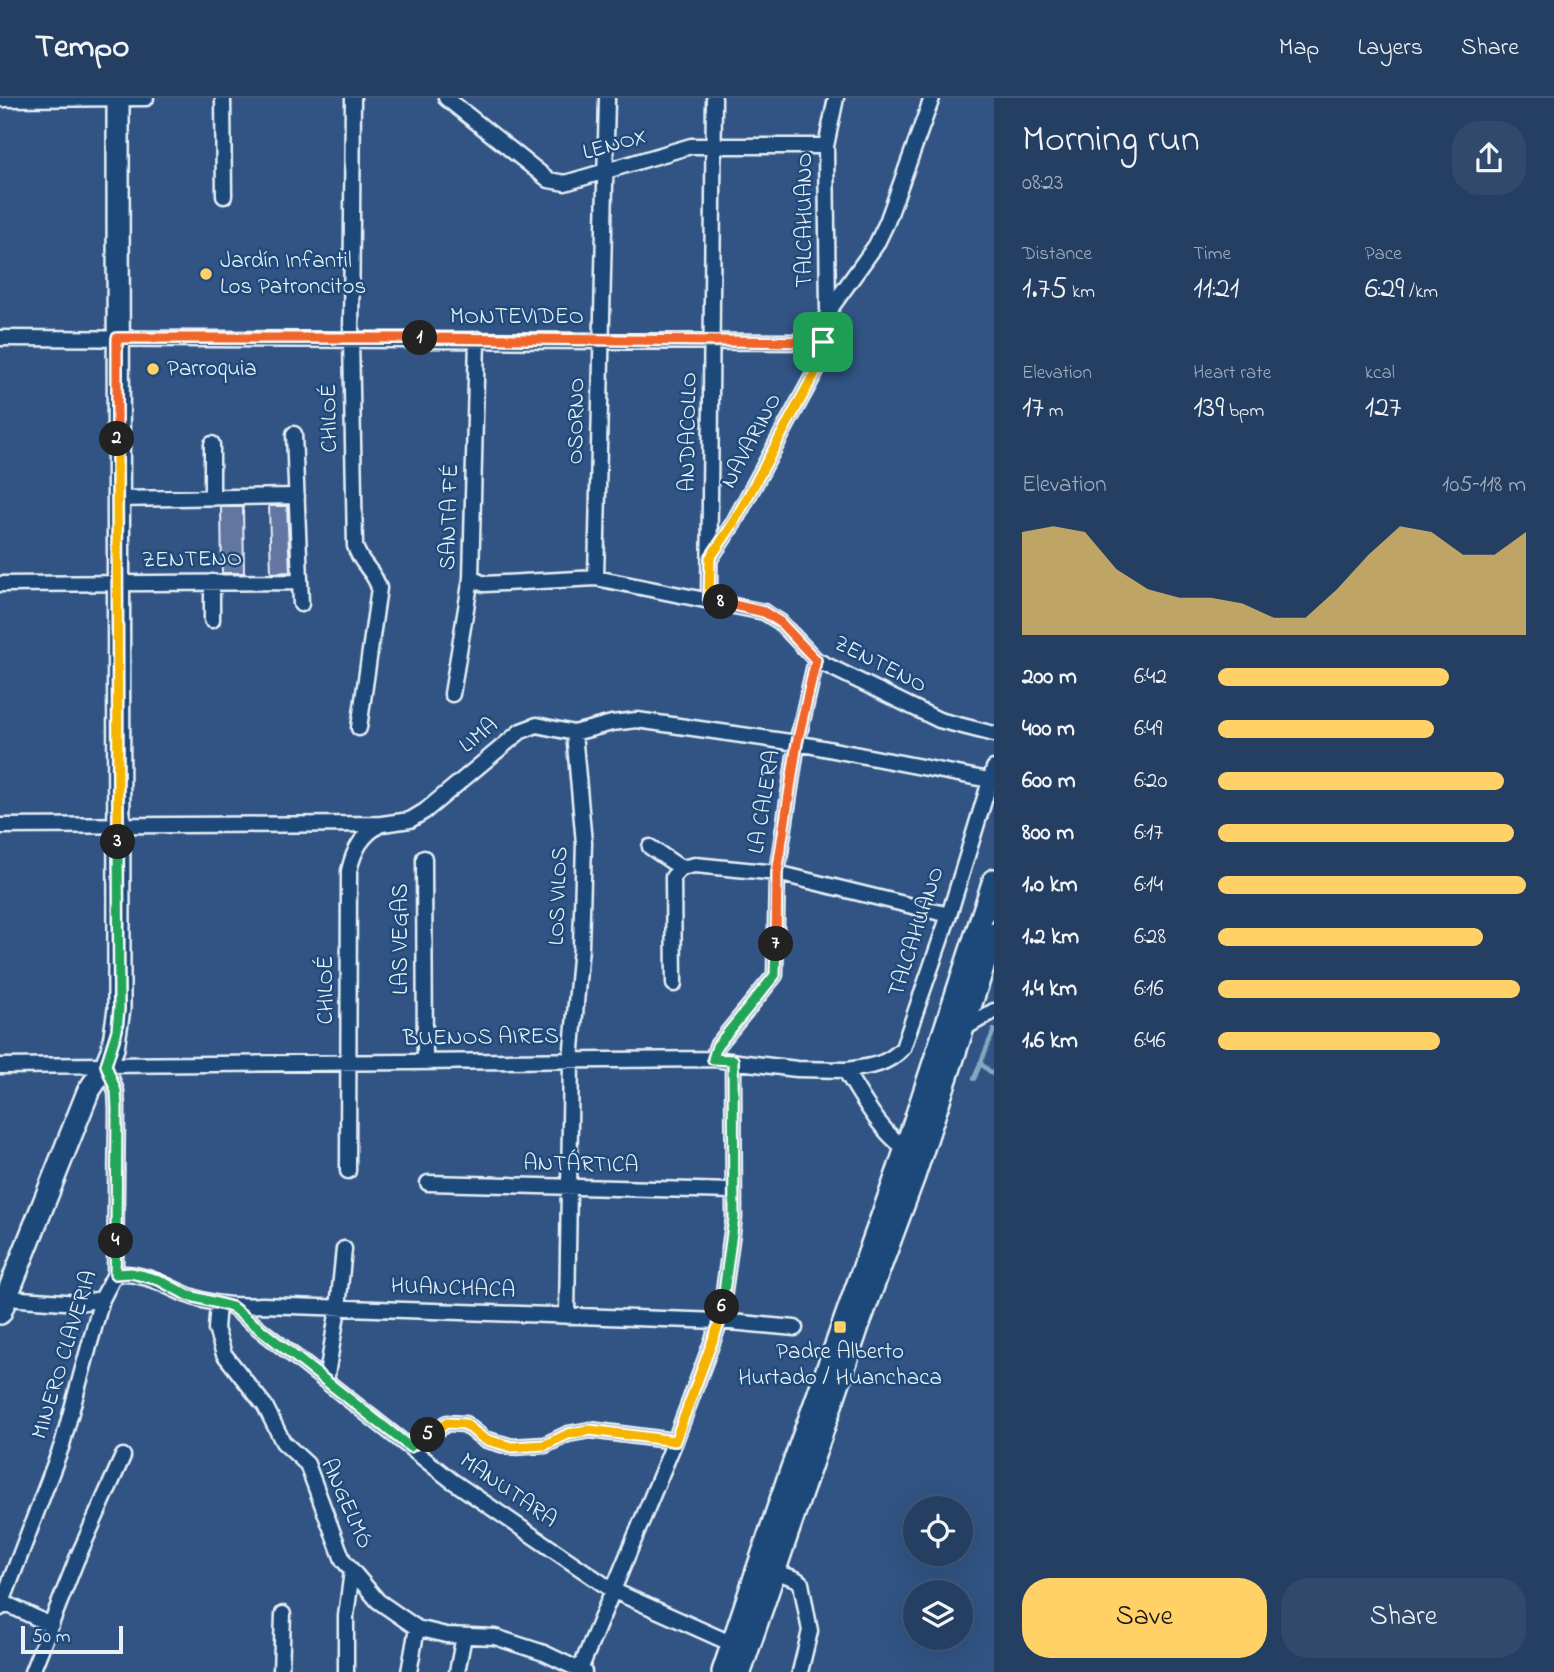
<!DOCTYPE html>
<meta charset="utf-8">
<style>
:root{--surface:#253f63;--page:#314a6c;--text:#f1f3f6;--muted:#a3afbe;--line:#425878;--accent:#ffd166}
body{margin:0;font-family:"Indie Flower",sans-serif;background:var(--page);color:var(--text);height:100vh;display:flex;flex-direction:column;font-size:26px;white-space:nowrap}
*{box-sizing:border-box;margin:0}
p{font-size:23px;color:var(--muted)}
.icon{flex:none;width:38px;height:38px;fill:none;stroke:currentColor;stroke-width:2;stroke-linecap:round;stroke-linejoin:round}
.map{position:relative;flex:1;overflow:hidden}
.panel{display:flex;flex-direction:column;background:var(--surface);width:560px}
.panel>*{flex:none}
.fabs{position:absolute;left:903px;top:1398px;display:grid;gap:14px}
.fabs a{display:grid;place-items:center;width:70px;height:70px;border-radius:50%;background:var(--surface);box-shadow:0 7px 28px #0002,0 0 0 2px var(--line);font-size:35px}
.scale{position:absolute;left:21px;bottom:18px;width:102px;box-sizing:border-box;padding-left:7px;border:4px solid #e8f1f8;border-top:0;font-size:19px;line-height:24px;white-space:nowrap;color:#e8f1f8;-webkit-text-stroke:5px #1f4a7a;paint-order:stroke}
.pin{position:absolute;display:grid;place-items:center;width:60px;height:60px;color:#fff;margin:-30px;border-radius:14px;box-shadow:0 4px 10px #0006}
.km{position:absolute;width:35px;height:35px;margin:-18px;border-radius:50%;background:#222;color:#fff;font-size:19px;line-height:35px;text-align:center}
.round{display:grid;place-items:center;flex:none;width:74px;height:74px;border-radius:28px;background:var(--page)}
.head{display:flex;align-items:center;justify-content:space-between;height:119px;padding:0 28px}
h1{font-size:38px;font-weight:600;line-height:52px}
.metrics{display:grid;grid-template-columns:repeat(3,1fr);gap:10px;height:119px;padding:7px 28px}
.metrics div{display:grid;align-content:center}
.metrics b{font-size:30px;font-weight:600}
.metrics small{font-size:19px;font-weight:400}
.metrics p{font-size:19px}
.chart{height:196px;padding:14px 28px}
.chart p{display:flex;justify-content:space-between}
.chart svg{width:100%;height:126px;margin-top:7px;fill:var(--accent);opacity:.7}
.cta{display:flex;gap:14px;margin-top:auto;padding:14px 28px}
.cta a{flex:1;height:80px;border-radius:28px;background:var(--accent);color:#111;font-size:28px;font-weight:600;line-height:80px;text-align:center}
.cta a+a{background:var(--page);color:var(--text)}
ul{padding:0 28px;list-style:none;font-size:23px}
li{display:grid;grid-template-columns:112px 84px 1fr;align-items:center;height:52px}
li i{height:18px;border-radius:9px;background:var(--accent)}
header{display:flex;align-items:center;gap:42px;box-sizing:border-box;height:98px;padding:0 35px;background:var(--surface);border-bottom:2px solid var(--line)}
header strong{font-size:33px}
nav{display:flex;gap:38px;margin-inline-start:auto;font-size:24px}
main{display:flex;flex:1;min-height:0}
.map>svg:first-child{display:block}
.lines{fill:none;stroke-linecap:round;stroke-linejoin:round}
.stream{stroke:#83a8c1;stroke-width:4.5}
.building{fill:#6374a1;stroke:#e8f1f8;stroke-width:2}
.street-casing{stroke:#e8f1f8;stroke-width:19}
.secondary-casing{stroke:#e8f1f8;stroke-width:26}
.street{stroke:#1f4a7a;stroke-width:14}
.secondary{stroke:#1f4a7a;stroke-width:21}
.split-1-casing{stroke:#fff;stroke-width:14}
.split-2-casing{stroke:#fff;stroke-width:14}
.split-3-casing{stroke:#fff;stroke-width:14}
.split-4-casing{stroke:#fff;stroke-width:14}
.split-5-casing{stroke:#fff;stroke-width:14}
.split-6-casing{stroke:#fff;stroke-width:14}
.split-7-casing{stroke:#fff;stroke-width:14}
.split-8-casing{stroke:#fff;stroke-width:14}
.split-9-casing{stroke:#fff;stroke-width:14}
.split-1{stroke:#f0652b;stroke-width:9}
.split-2{stroke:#f0652b;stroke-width:9}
.split-3{stroke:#f5b400;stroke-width:9}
.split-4{stroke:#22a559;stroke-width:9}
.split-5{stroke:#22a559;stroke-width:9}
.split-6{stroke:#f5b400;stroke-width:9}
.split-7{stroke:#22a559;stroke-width:9}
.split-8{stroke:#f0652b;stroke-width:9}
.split-9{stroke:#f5b400;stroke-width:9}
.poi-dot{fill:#ffd166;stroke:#1f4a7a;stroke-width:2.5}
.labels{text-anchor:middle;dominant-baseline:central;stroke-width:5;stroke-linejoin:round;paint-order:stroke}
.street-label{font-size:23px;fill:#e8f1f8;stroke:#1f4a7a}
.poi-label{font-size:23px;fill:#e8f1f8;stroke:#1f4a7a;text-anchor:start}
</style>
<header>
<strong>Tempo</strong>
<nav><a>Map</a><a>Layers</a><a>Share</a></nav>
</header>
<main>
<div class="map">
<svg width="994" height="1574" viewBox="0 0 994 1574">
<rect width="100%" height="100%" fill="#315484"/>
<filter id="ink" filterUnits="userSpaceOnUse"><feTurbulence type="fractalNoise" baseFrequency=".0143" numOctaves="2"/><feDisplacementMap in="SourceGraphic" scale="14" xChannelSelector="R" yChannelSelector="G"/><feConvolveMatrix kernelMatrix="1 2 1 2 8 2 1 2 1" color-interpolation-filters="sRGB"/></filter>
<g filter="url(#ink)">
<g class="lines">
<!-- stream -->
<path class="stream" d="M 980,965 L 994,977
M 974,981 L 994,932"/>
</g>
<!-- building -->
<path class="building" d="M 269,408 L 287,408 L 290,474 L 271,475 Z
M 221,409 L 243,409 L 244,475 L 222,475 Z"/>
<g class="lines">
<!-- street casing -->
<g class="street-casing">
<path id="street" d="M 223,0 L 224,98
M 353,0 L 351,240 L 355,448 C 360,466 374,472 379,490 L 359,630
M 446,0 L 549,82 L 565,85 L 691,48 L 826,48
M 0,1 L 146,0
M 828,214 L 876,147 L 887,124 L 932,0
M 0,240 L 823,244
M 294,336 L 301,506
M 212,400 L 212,346
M 117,401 L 297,398
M 711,459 L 733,426 L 825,256 L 823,244 L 828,214 L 826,48 L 836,0
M 471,480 L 484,486 L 596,480 L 764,514 L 780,524 L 816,562 L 939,622 L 994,636
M 596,480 L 607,0
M 0,486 L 300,484
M 709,501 L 714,0
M 212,522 L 212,484
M 452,596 L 471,480 L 477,241
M 0,728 L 382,726 L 410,722 L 425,713 L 521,633 L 537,627 L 574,635 L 612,625 L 637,622 L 797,645 L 989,682 L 994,681
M 650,749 L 681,770
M 424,760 L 425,964
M 674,886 L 673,779 L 681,770 L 695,767 L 777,775 L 949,817
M 963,931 L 994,913
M 713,961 L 717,948 L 775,877 L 777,775 L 797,645 L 816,562
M 0,968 L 713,961 L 797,971 L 845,972 C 861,998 884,1041 912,1054
M 845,972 C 868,969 886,968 903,950 L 949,817 L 994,670
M 348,1073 L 349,773 C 354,751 362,737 381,726
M 428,1085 L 733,1093
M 115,1176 C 143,1174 162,1186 187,1197 C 212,1207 235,1209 262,1207 L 720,1223 L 795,1230
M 6,1200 L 79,1205 L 102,1201
M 218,1206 L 216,1231 L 224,1256 L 265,1308 L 283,1344 L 307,1366 L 343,1462 L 378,1503 L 417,1530 L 446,1537 L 495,1539 L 544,1555 L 584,1574
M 232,1209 L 451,1382 L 612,1492 L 739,1549
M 567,1218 L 571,962 L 581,849 L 584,745 L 574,635
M 326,1283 L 338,1210 L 344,1151
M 410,1349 L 447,1325 L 465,1326 L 484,1341 L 512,1349 L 545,1347 L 568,1336 L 590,1332 L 675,1343
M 774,1473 L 796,1481 L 801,1485 L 810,1533 L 800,1574
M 0,1507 L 11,1508 L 51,1527
M 0,1510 L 62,1347 L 102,1201 L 115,1176 L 117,1011 L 116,993 L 106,967
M 32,1574 L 76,1463 L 123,1358
M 281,1574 L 283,1516
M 346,1574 L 346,1518 L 352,1473
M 409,1574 L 417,1530
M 457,1574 L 464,1538
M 579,1574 L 675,1343 L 720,1223 L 734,1120 L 733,963"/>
</g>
<!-- secondary casing -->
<g class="secondary-casing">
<path id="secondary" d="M 0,1215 L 88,994 L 106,967 L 113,950 L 119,911 L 118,0
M 723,1574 L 787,1384 L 899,1071 L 994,782
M 740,1574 L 858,1228 L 914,1078 L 994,836"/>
</g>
<!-- street -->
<use href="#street" class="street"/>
<!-- secondary -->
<use href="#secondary" class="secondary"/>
</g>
</g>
<g class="lines" filter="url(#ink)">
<!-- split-1 casing -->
<g class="split-1-casing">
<path id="split-1" d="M 420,240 L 823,244"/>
</g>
<!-- split-2 casing -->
<g class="split-2-casing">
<path id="split-2" d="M 117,341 L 117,240 L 420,240"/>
</g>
<!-- split-3 casing -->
<g class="split-3-casing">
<path id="split-3" d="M 117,341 L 118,744"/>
</g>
<!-- split-4 casing -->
<g class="split-4-casing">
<path id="split-4" d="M 116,1143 L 117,1011 L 116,993 L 106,967 L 117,932 L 119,911 L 118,744"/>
</g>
<!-- split-5 casing -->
<g class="split-5-casing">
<path id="split-5" d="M 116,1143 L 115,1176 L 131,1175 L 144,1178 L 159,1182 L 187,1197 L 232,1209 L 410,1349 L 428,1337"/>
</g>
<!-- split-6 casing -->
<g class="split-6-casing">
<path id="split-6" d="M 428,1337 L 447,1325 L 465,1326 L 484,1341 L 512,1349 L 545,1347 L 568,1336 L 590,1332 L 675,1343 L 720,1223 L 722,1209"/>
</g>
<!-- split-7 casing -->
<g class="split-7-casing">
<path id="split-7" d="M 722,1209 L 734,1120 L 733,962 L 713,961 L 717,948 L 775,877 L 776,846"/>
</g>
<!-- split-8 casing -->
<g class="split-8-casing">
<path id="split-8" d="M 721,504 L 764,514 L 780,524 L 816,562 L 797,645 L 777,775 L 776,846"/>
</g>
<!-- split-9 casing -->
<g class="split-9-casing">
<path id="split-9" d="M 721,504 L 709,501 L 710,460 L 733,426 L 823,260 L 825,256 L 823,244"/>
</g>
<!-- split-1 -->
<use href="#split-1" class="split-1"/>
<!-- split-2 -->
<use href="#split-2" class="split-2"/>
<!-- split-3 -->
<use href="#split-3" class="split-3"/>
<!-- split-4 -->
<use href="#split-4" class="split-4"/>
<!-- split-5 -->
<use href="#split-5" class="split-5"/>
<!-- split-6 -->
<use href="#split-6" class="split-6"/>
<!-- split-7 -->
<use href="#split-7" class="split-7"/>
<!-- split-8 -->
<use href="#split-8" class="split-8"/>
<!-- split-9 -->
<use href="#split-9" class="split-9"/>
</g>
<!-- markers -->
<g class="poi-dot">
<circle cx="206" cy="176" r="7"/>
<circle cx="153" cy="271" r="7"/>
<rect x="833" y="1222" width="14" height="14" rx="3.5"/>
</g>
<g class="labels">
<!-- street labels -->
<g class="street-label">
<text transform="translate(615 47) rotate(-16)">LENOX</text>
<text transform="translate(805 122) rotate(-90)">TALCAHUANO</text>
<text x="517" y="219">MONTEVIDEO</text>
<text transform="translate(330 320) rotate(-91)">CHILOÉ</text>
<text transform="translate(577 323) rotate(-89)">OSORNO</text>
<text transform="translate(689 334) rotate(-89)">ANDACOLLO</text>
<text transform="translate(752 343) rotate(-62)">NAVARINO</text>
<text transform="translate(450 419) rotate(-88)">SANTA FÉ</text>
<text transform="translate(192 462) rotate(-1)">ZENTENO</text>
<text transform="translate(880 567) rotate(27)">ZENTENO</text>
<text transform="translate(479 638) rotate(-39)">LIMA</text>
<text transform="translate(765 704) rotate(-81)">LA CALERA</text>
<text transform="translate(559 798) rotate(-88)">LOS VILOS</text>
<text transform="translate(917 834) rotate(-72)">TALCAHUANO</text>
<text transform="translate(401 841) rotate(-90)">LAS VEGAS</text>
<text transform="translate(326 892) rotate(-90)">CHILOÉ</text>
<text transform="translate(481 940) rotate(-1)">BUENOS AIRES</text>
<text transform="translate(581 1067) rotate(1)">ANTÁRTICA</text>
<text transform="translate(453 1191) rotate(2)">HUANCHACA</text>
<text transform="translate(65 1257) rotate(-73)">MINERO CLAVERIA</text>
<text transform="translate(508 1393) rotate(35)">MANUTARA</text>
<text transform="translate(346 1406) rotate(66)">ANGELMÓ</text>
</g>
<!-- poi labels -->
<g class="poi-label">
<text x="220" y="163">Jardín Infantil<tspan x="220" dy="26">Los Patroncitos</tspan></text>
<text x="167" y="271">Parroquia</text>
<text x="840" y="1254" text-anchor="middle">Padre Alberto<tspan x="840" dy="26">Hurtado / Huanchaca</tspan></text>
</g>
</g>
</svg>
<div class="fabs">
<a><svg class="icon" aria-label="locate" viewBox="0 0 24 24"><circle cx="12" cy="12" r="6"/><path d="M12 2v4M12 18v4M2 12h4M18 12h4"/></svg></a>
<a><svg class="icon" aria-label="layers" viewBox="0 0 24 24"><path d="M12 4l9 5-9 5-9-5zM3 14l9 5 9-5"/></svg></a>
</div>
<div class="scale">50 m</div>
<div class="pin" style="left:823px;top:244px;background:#1e9e55"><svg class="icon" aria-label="arrive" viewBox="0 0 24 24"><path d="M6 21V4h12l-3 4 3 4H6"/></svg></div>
<b class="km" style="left:420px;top:240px">1</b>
<b class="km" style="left:117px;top:341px">2</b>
<b class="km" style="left:118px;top:744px">3</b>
<b class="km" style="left:116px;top:1143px">4</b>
<b class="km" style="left:428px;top:1337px">5</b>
<b class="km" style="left:722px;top:1209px">6</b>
<b class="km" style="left:776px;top:846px">7</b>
<b class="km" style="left:721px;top:504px">8</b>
</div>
<section class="panel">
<div class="head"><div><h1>Morning run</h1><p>08:23</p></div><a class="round"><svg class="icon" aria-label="share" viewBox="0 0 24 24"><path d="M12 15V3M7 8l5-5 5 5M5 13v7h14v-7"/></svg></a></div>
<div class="metrics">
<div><p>Distance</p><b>1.75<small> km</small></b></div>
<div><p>Time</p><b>11:21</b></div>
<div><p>Pace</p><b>6:29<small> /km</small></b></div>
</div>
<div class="metrics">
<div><p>Elevation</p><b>17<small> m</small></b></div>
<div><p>Heart rate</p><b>139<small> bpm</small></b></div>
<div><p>kcal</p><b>127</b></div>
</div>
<div class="chart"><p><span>Elevation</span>105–118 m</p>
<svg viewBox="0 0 160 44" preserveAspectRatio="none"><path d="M0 44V8L10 6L20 8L30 21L40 28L50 31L60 31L70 33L80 38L90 38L100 28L110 16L120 6L130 8L140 16L150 16L160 8V44z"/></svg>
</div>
<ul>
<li><b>200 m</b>6:42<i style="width:75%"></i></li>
<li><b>400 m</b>6:49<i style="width:70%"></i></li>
<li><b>600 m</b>6:20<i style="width:93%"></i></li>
<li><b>800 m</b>6:17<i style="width:96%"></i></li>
<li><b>1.0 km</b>6:14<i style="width:100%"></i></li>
<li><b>1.2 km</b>6:28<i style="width:86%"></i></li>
<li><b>1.4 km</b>6:16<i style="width:98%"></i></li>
<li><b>1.6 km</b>6:46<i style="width:72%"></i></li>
</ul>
<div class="cta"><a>Save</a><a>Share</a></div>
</section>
</main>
